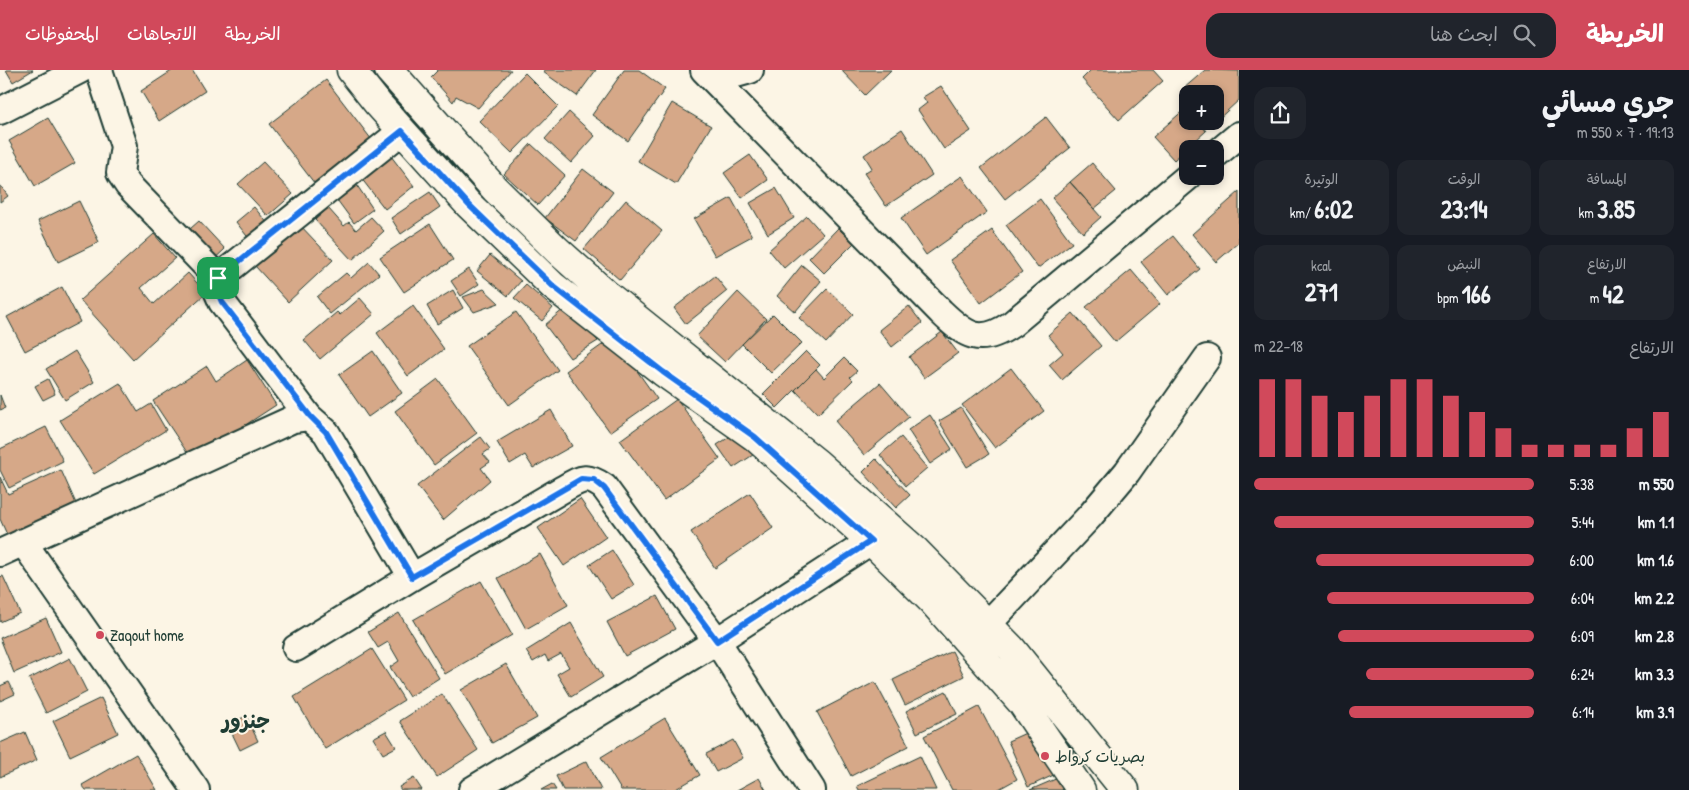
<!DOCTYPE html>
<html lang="ar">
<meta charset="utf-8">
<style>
:root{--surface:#171b24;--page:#20242c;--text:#f1f3f6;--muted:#9ea1a6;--accent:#d1495b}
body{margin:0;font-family:"Patrick Hand","Playpen Sans Arabic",sans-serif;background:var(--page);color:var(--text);direction:rtl;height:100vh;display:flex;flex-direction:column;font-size:19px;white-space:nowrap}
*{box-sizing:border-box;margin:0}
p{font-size:16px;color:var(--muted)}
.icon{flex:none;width:28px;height:28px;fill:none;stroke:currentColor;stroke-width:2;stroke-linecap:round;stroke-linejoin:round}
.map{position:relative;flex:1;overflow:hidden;direction:ltr}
.sheet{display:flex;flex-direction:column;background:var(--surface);width:450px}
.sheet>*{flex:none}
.buttons{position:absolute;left:1179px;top:15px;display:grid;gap:10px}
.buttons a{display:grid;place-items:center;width:45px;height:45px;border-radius:10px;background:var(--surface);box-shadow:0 2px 8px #0003;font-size:25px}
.pin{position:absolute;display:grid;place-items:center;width:42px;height:42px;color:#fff;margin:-21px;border-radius:10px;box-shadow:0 2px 8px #0006}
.round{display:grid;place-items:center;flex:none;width:52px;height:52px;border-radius:15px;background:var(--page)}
.head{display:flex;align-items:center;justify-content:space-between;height:85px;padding:0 15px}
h1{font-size:28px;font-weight:700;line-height:38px}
.figures{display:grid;grid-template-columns:repeat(3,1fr);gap:8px;height:85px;padding:5px 15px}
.figures div{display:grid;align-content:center;border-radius:12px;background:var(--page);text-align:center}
.figures b{font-size:25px;font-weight:700}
.figures small{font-size:14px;font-weight:400}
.figures p{font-size:14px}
.chart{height:140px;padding:10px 15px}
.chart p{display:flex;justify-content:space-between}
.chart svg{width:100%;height:90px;margin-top:5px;stroke:var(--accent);stroke-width:6}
ul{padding:0 15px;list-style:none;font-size:16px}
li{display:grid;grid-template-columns:80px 60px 1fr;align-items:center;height:38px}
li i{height:12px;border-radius:6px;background:var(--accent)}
header{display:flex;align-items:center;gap:30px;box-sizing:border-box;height:70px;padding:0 25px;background:var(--accent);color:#fff}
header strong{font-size:24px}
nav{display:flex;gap:28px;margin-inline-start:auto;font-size:18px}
.search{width:350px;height:45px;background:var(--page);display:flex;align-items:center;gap:12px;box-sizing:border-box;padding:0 18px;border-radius:15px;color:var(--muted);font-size:19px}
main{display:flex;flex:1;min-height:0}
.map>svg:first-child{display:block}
.building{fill:#d6a888;stroke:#1f3d34}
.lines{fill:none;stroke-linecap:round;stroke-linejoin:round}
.minor-casing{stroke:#1f3d34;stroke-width:30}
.tertiary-casing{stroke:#1f3d34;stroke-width:31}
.minor{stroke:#fcf5e5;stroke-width:26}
.tertiary{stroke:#fcf5e5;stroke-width:28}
.route-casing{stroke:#fff;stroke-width:10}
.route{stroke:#1a73e8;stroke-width:6}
.poi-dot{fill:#d1495b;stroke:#fcf5e5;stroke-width:2}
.labels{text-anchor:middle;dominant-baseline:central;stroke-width:4;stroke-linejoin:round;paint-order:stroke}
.poi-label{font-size:16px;fill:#1f3d34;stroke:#fcf5e5;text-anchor:start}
.district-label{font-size:21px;font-weight:bold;fill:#1f3d34;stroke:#fcf5e5}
</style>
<header>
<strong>الخريطة</strong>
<div class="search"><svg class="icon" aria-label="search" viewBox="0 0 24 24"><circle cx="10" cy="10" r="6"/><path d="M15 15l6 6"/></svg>ابحث هنا</div>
<nav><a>الخريطة</a><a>الاتجاهات</a><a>المحفوظات</a></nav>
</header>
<main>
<section class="sheet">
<div class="head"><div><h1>جري مسائي</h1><p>19:13 · 7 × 550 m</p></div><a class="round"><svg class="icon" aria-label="share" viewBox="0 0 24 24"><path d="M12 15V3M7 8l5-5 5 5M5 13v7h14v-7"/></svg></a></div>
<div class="figures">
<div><p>المسافة</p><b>3.85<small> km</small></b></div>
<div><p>الوقت</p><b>23:14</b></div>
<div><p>الوتيرة</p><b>6:02<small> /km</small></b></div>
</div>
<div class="figures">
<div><p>الارتفاع</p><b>42<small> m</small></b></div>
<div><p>النبض</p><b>166<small> bpm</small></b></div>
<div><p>kcal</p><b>271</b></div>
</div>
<div class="chart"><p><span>الارتفاع</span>18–22 m</p>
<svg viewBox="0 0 160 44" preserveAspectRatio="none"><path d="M5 44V6M15 44V6M25 44V14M35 44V22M45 44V14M55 44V6M65 44V6M75 44V14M85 44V22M95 44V30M105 44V38M115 44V38M125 44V38M135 44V38M145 44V30M155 44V22"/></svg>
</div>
<ul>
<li><b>550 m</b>5:38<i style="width:100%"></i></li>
<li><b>1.1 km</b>5:44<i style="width:93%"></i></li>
<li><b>1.6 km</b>6:00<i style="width:78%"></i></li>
<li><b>2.2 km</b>6:04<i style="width:74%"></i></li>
<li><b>2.8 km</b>6:09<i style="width:70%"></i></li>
<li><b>3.3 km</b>6:24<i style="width:60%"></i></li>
<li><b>3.9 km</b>6:14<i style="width:66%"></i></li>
</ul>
</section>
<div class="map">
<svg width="1239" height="720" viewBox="0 0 1239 720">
<rect width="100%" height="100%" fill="#fcf5e5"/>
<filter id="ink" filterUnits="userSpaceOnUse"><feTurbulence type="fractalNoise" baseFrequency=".02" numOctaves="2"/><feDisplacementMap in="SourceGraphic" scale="10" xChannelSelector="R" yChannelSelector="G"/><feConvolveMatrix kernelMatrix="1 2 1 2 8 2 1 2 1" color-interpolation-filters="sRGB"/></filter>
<g filter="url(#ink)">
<!-- building -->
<path class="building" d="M 6,0 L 33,0 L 13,12 Z
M 173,0 L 192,0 L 205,21 L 159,51 L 141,21 Z
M 438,0 L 511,0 L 478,38 L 456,26 L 453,32 L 431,7 Z
M 544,0 L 596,0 L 577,26 L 543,2 Z
M 624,0 L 639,0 L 665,19 L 628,71 L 592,45 Z
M 841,0 L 891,0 L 865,25 Z
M 1091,0 L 1153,0 L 1163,11 L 1119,50 L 1082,9 Z
M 1205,0 L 1239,1 L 1239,30 L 1214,53 L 1212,51 L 1215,51 L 1215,24 L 1188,24 L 1183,19 Z
M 525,3 L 558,36 L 512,83 L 479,51 Z
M 326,10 L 375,74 L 318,118 L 269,54 Z
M 941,16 L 971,61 L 944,79 L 918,40 L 927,33 L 923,27 Z
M 672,33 L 711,56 L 676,114 L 638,91 Z
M 1186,38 L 1188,51 L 1198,51 L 1206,61 L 1174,90 L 1153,67 Z
M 569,42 L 595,66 L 571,93 L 545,69 Z
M 1046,47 L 1070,78 L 1005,129 L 981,98 Z
M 48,48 L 75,93 L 35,116 L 9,71 Z
M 902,59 L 932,105 L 886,136 L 864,103 L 872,98 L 864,85 Z
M 531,74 L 565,105 L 538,135 L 504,104 Z
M 384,77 L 414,116 L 385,139 L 354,99 Z
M 750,85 L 768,110 L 742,128 L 724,103 Z
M 263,92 L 293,124 L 268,146 L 238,114 Z
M 1092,93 L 1116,121 L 1094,139 L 1070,112 Z
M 583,99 L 613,122 L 576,171 L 545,148 Z
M 962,106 L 987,142 L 926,185 L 901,148 Z
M 352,108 L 373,139 L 354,153 L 332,123 Z
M 1070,112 L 1101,147 L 1083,163 L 1052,128 Z
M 0,115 L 8,126 L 0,132 Z
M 776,118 L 794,148 L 768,164 L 750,133 Z
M 430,122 L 440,137 L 401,164 L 391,148 Z
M 1239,122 L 1239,172 L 1216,192 L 1192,164 Z
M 731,128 L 752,166 L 715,186 L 694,149 Z
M 1040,129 L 1072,173 L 1038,198 L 1006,155 Z
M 626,130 L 662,161 L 620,210 L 584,179 Z
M 79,131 L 99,172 L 58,192 L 38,151 Z
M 254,137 L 269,155 L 250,170 L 236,152 Z
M 328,138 L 344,156 L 349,152 L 356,160 L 371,147 L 384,161 L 352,190 L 315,150 Z
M 807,146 L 823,164 L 784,198 L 769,180 Z
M 199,151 L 225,179 L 209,194 L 182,166 Z
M 299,154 L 333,190 L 288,232 L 255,196 Z
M 430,154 L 453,190 L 404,222 L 380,187 Z
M 838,158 L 854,173 L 824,203 L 809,188 Z
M 992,160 L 1022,202 L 981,233 L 950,190 Z
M 154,164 L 175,188 L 141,218 L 154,234 L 188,203 L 206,223 L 133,289 L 80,230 Z
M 1173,166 L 1200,199 L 1168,225 L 1141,192 Z
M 490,185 L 521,211 L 508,226 L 477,201 Z
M 369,192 L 379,204 L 330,244 L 317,227 L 346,203 L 351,208 Z
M 802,195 L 821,211 L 795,242 L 777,226 Z
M 469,199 L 479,214 L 461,226 L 451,211 Z
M 1131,200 L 1160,234 L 1115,272 L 1086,237 Z
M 715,206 L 727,221 L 686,254 L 674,238 Z
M 526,215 L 553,238 L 542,251 L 514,228 Z
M 62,217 L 80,252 L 25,281 L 7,247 Z
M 484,219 L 499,233 L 474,242 L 463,227 Z
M 827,219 L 853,244 L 826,273 L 799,248 Z
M 453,220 L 463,238 L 437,254 L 427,236 Z
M 738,222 L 766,249 L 725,292 L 697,266 Z
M 360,228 L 374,244 L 320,289 L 304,270 L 337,242 L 340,245 Z
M 413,236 L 444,279 L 408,306 L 377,263 Z
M 909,236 L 922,253 L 892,277 L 879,260 Z
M 565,238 L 598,271 L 570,288 L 545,255 Z
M 516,242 L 558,300 L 509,335 L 467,276 Z
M 1073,243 L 1101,276 L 1062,310 L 1049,295 L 1063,283 L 1048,265 Z
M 773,244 L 802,273 L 771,303 L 742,274 Z
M 942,262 L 958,283 L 924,308 L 909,287 Z
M 613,267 L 657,329 L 610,362 L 566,301 Z
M 75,281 L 94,312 L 65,330 L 46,299 Z
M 373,281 L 402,323 L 368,347 L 339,305 Z
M 806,281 L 820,295 L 777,338 L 763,324 Z
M 844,288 L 857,301 L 850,307 L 853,310 L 818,344 L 795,320 L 816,299 L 824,308 Z
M 247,290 L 276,335 L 192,390 L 153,331 L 207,296 L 216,311 Z
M 1011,298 L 1044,341 L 995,378 L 962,335 Z
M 48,309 L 55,324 L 43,330 L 35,316 Z
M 438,309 L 477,363 L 434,395 L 395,341 Z
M 120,313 L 138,342 L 151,334 L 166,360 L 94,404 L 60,350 Z
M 880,313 L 909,347 L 864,385 L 835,351 Z
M 0,325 L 5,338 L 0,340 Z
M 677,329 L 720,389 L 664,430 L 620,370 Z
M 961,338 L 989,384 L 967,397 L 939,351 Z
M 551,340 L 572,376 L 533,398 L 525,385 L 510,394 L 497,372 Z
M 930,345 L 952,379 L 930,394 L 908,360 Z
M 46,357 L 63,391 L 9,418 L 0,400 L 0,379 Z
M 740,360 L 756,383 L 733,398 L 717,375 Z
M 481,367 L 490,379 L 483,384 L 490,392 L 481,398 L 490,410 L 443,450 L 417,416 Z
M 901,367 L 927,398 L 906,416 L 880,385 Z
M 876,389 L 910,425 L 896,438 L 863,402 Z
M 61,400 L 78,438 L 9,469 L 0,449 L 0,407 L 8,424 Z
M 750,423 L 773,458 L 715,498 L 691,462 Z
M 580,429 L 606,467 L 564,496 L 538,458 Z
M 612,480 L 634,515 L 611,529 L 589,495 Z
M 540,484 L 568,535 L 526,559 L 498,508 Z
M 3,506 L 20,543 L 0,552 L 0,507 Z
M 481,511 L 512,565 L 445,604 L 413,550 Z
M 657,526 L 675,559 L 625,586 L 607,552 Z
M 399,543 L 439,608 L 409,627 L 390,597 L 399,591 L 388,572 L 378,578 L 368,562 Z
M 46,548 L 61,582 L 14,603 L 0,568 Z
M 571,553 L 603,607 L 571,627 L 557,604 L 569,597 L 561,584 L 548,591 L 545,585 L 533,592 L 526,581 Z
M 372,579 L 404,630 L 325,679 L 294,627 Z
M 952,581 L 964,606 L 905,635 L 893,610 Z
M 70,588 L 87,622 L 46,643 L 29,609 Z
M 506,594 L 537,648 L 492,673 L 461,620 Z
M 9,612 L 15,624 L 0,631 L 0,616 Z
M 875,612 L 909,676 L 851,706 L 817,642 Z
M 946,621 L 957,644 L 917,663 L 906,641 Z
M 442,624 L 478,680 L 437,707 L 400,651 Z
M 101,628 L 118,663 L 70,686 L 53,651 Z
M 979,637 L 1017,709 L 997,720 L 952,720 L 924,666 Z
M 246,646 L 258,671 L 240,680 L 228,655 Z
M 665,648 L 700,705 L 674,720 L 621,720 L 601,687 Z
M 1037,658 L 1058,703 L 1028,717 L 1008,671 Z
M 386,661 L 396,677 L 383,684 L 373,668 Z
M 25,662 L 37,690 L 0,707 L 0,673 Z
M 733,670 L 743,688 L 716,702 L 706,684 Z
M 136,684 L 157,720 L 86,720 L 82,715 Z
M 920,686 L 936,720 L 859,720 L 857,716 Z
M 587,691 L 601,720 L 563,720 L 556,706 Z
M 414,708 L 422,720 L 401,720 L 399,717 Z
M 759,708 L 766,720 L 737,720 Z
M 1058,708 L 1064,720 L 1030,720 Z
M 552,714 L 556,720 L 541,720 Z"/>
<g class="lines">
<!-- minor casing -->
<g class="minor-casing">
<path id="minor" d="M 99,0 L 124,76 L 120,103 L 128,115 L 218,208
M 704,0 L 941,242 C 966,266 980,276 1012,254 L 1189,106
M 715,10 L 750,0
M 0,41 L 80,0
M 402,61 L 218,208 L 216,218 L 222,232 L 309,347 L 326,362 L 412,507
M 1215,85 L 1239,65
M 23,472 L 196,720
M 0,483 L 293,349 L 309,347
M 988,554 L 1090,446 L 1127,402 L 1207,288
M 296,578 L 412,507 L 563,419 C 581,409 586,404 604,417 L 717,571 L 812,720
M 472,720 L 717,571 L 871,471"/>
</g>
<!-- tertiary casing -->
<g class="tertiary-casing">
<path id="tertiary" d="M 351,0 L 378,34 L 468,134 L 553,216 L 663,302 L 755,367 L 871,471 L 932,531 L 1022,633 L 1081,720
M 389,0 L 495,119 L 557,180 L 606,224 L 817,393 L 916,481 L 1011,578 L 1125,720"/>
</g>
<!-- minor -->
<use href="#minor" class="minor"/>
<!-- tertiary -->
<use href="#tertiary" class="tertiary"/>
</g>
</g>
<g class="lines" filter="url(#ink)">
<!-- route casing -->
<g class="route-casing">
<path id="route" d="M 402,61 L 468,134 L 553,216 L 663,302 L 755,367 L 871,471 L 717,571 L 604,418 L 594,410 L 581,409 L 412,507 L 326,362 L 310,346 L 222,232 L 216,218 L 218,208 Z"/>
</g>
<!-- route -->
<use href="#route" class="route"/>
</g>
<!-- markers -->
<g class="poi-dot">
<circle cx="100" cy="565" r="5"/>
<circle cx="1045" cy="686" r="5"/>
</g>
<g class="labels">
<!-- poi labels -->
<g class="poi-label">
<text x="110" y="565">Zaqout home</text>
<text x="1055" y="686">بصريات كرواط</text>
</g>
<!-- district labels -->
<g class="district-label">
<text x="246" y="650">جنزور</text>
</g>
</g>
</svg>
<div class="buttons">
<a>+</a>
<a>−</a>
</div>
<div class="pin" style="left:218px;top:208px;background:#1e9e55"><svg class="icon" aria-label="arrive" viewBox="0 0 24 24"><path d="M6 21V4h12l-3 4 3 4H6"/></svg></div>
</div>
</main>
